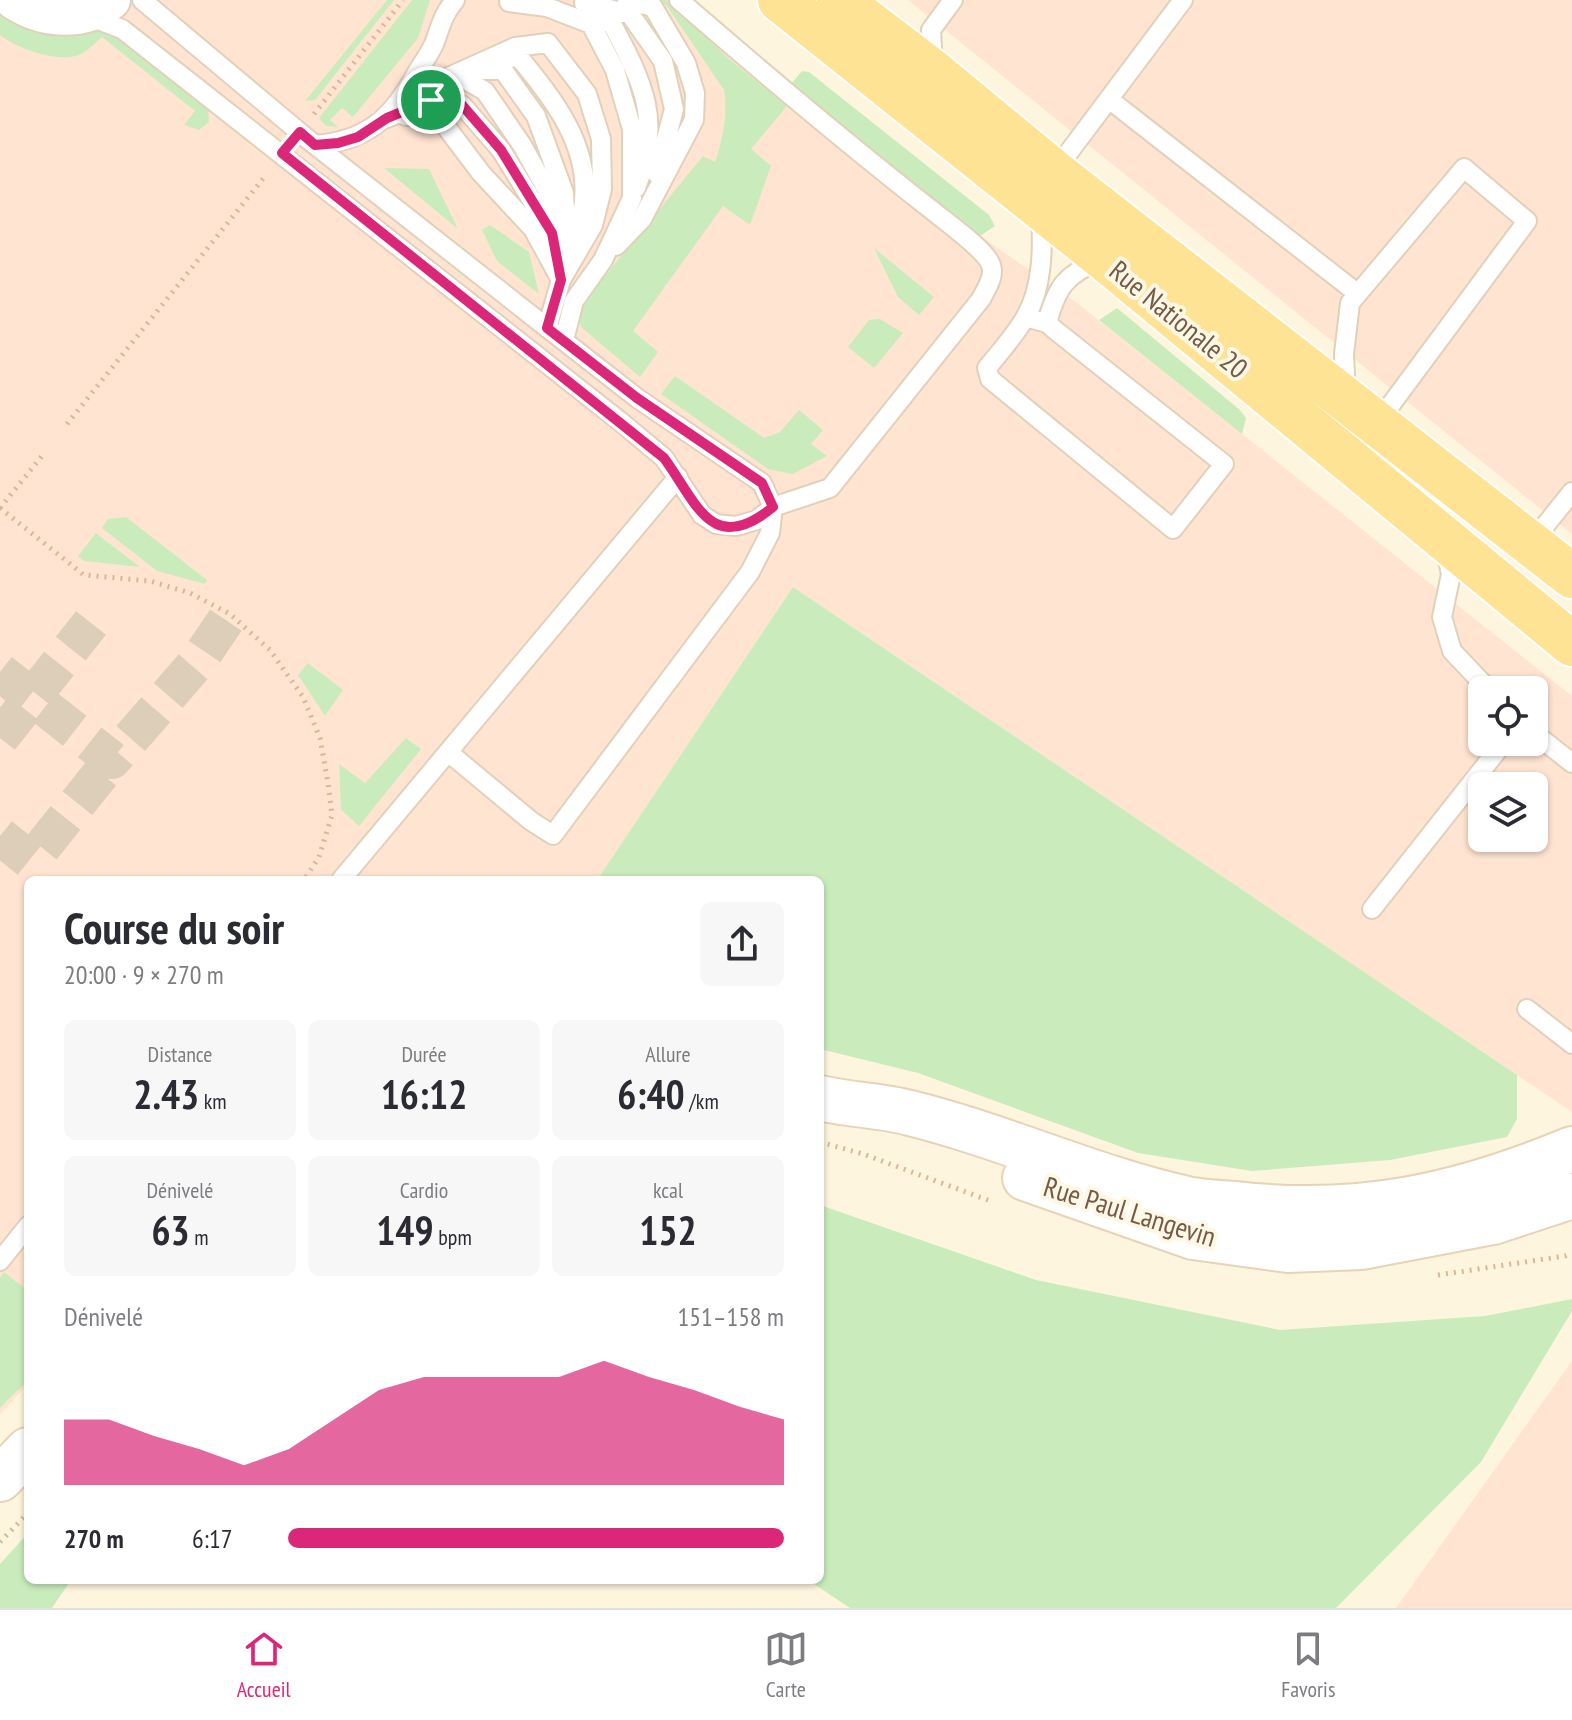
<!DOCTYPE html>
<html lang="fr">
<meta charset="utf-8">
<style>
:root{--surface:#fff;--page:#f7f7f7;--text:#2b2b33;--muted:#7c7c81;--line:#e1e1e2;--accent:#db2777}
body{margin:0;font-family:"PT Sans Narrow",sans-serif;background:var(--page);color:var(--text);height:100vh;display:flex;flex-direction:column;font-size:30px;white-space:nowrap}
*{box-sizing:border-box;margin:0}
p{font-size:26px;color:var(--muted)}
.icon{flex:none;width:44px;height:44px;fill:none;stroke:currentColor;stroke-width:2;stroke-linecap:round;stroke-linejoin:round}
.map{position:relative;flex:1;overflow:hidden}
.panel{position:absolute;left:24px;top:876px;width:800px;height:708px;display:flex;flex-direction:column;background:var(--surface);border-radius:12px;box-shadow:0 2px 6px #0004}
.panel>*{flex:none}
.fabs{position:absolute;left:1468px;top:676px;display:grid;gap:16px}
.fabs a{display:grid;place-items:center;width:80px;height:80px;border-radius:12px;background:var(--surface);box-shadow:0 2px 6px #0004;font-size:40px}
.pin{position:absolute;display:grid;place-items:center;width:68px;height:68px;color:#fff;margin:-34px;border:4px solid #fff;border-radius:50%;box-shadow:0 2px 8px #0007}
.round{display:grid;place-items:center;flex:none;width:84px;height:84px;border-radius:12px;background:var(--page)}
.headline{display:flex;align-items:center;justify-content:space-between;height:136px;padding:0 40px}
h1{font-size:44px;font-weight:700;line-height:60px}
.metrics{display:grid;grid-template-columns:repeat(3,1fr);gap:12px;height:136px;padding:8px 40px}
.metrics div{display:grid;align-content:center;border-radius:12px;background:var(--page);text-align:center}
.metrics b{font-size:40px;font-weight:700}
.metrics small{font-size:22px;font-weight:400}
.metrics p{font-size:22px}
.chart{height:224px;padding:16px 40px}
.chart p{display:flex;justify-content:space-between}
.chart svg{width:100%;height:144px;margin-top:8px;fill:var(--accent);opacity:.7}
ul{padding:0 40px;list-style:none;font-size:26px}
li{display:grid;grid-template-columns:128px 96px 1fr;align-items:center;height:60px}
li i{height:20px;border-radius:10px;background:var(--accent)}
.tab-bar{display:flex;justify-content:space-around;align-items:center;height:112px;border-top:2px solid var(--line);background:var(--surface);font-size:22px;color:var(--muted)}
.tab-bar a{display:grid;justify-items:center;gap:4px}
.tab-bar .current{color:var(--accent)}
.map>svg:first-child{display:block}
.commercial{fill:#ffe4d1;fill-rule:evenodd}
.green{fill:#caecbc}
.lines{fill:none;stroke-linecap:round;stroke-linejoin:round}
.street-tunnel{stroke:#dcceb8;stroke-width:38;stroke-dasharray:38 19;stroke-linecap:butt}
.lane-casing{stroke:#e2d1ba;stroke-width:22}
.street-casing{stroke:#e2d1ba;stroke-width:42}
.secondary-casing{stroke:#e8d3b7;stroke-width:48}
.primary-casing{stroke:#fff;stroke-width:48}
.path{stroke:#d9b897;stroke-width:5;stroke-dasharray:2 6;stroke-linecap:butt}
.lane{stroke:#fff;stroke-width:18}
.street{stroke:#fff;stroke-width:38}
.secondary{stroke:#fff;stroke-width:44}
.primary{stroke:#ffe394;stroke-width:44}
.route-casing{stroke:#fff;stroke-width:16}
.route{stroke:#db2777;stroke-width:10}
.labels{text-anchor:middle;dominant-baseline:central;stroke-width:8;stroke-linejoin:round;paint-order:stroke}
.street-label{font-size:28px;fill:#755b45;stroke:#fff8e6}
</style>
<div class="map">
<svg width="1572" height="1608" viewBox="0 0 1572 1608">
<rect width="100%" height="100%" fill="#fef5de"/>
<!-- commercial -->
<path class="commercial" d="M 0,0 L 687,0 L 980,236 L 1077,303 L 1572,696 L 1572,1112 L 793,587 L 597,880 L 28,880 L 28,1384 L 0,1414 ZM 1482,690 L 1534,690 L 1534,742 L 1482,742 ZM 1482,786 L 1534,786 L 1534,838 L 1482,838 Z
M 908,0 L 1572,0 L 1572,534 Z
M 1572,1361 L 1572,1608 L 1396,1608 Z"/>
<!-- green -->
<path class="green" d="M 387,0 L 394,0 L 315,100 L 305,101 Z
M 412,0 L 430,0 L 418,38 L 353,117 L 342,108 L 330,120 L 338,127 L 326,126 L 319,118 Z
M 656,0 L 666,0 L 670,3 L 729,59 L 787,106 L 751,149 L 771,166 L 750,225 L 723,206 L 633,331 L 658,352 L 640,377 L 581,327 L 578,317 L 581,305 L 703,156 L 715,162 C 723,137 728,115 724,90 L 667,6 Z
M 0,14 L 36,33 L 80,31 L 91,28 L 101,30 L 117,38 L 202,104 L 208,110 L 209,122 L 199,130 L 184,125 L 195,111 L 102,37 C 96,42 88,51 81,54 C 60,64 17,49 0,35 Z
M 802,71 L 809,72 L 989,215 L 995,226 L 980,236 L 791,84 Z
M 384,168 L 429,169 L 458,229 Z
M 490,225 L 529,252 L 539,294 L 497,261 L 482,230 Z
M 874,248 L 934,297 L 919,315 L 898,297 Z
M 1117,308 L 1240,410 L 1246,418 L 1242,434 L 1099,320 Z
M 880,319 L 903,333 L 874,368 L 848,347 L 869,320 Z
M 675,376 L 764,438 L 780,432 L 799,410 L 823,430 L 811,444 L 827,456 L 793,474 L 768,469 L 661,394 Z
M 126,517 L 207,580 L 205,584 L 157,571 L 102,528 L 108,519 Z
M 96,533 L 140,567 L 84,561 L 78,556 Z
M 793,587 L 1517,1075 L 1517,1119 L 1507,1137 L 1390,1160 L 1252,1171 L 1138,1153 L 918,1073 L 820,1049 L 820,880 L 597,880 Z
M 308,663 L 343,690 L 325,716 L 298,675 Z
M 406,738 L 421,749 L 359,826 L 341,810 L 339,764 L 365,783 Z
M 820,1205 L 1036,1280 L 1280,1330 L 1485,1316 L 1572,1299 L 1572,1311 L 1481,1462 L 1336,1608 L 850,1608 L 808,1580 L 820,1580 Z
M 4,1272 L 28,1291 L 28,1380 L 0,1408 L 0,1278 Z
M 28,1533 L 28,1580 L 71,1580 L 52,1608 L 0,1608 L 0,1564 Z"/>
<g class="lines">
<!-- street-tunnel -->
<path class="street-tunnel" d="M 0,672 L 112,760 L 199,660 L 230,614
M 0,738 L 91,623
M 0,836 L 31,861 L 112,760"/>
<!-- lane casing -->
<g class="lane-casing">
<path id="lane" d="M 142,0 L 310,141 L 541,323 L 637,398 L 762,483 L 773,507 L 770,533 L 750,572 L 553,835 L 531,821 L 448,752
M 509,2 L 547,7 L 591,24 L 615,70 L 632,129 L 632,198 L 603,260 L 574,301 L 564,340
M 584,3 L 630,14 L 663,61 L 674,109 L 657,174
M 88,16 L 122,29 L 621,422 L 664,458 L 702,515 L 716,524 L 736,526 L 757,520 L 773,507 L 830,488 L 981,299 C 986,289 995,277 991,265 C 986,250 946,222 933,211 C 846,143 762,72 679,0
M 581,17 L 611,22 C 643,83 663,120 636,188
M 500,61 L 518,56 C 554,100 593,148 583,209 C 580,223 574,237 570,251
M 933,65 L 931,30 L 953,0
M 481,70 L 503,70 L 536,116 L 564,193 L 566,227
M 444,79 L 515,47 L 548,43 L 587,94 L 601,139 L 602,189 L 593,225 L 561,280
M 404,95 L 444,79 L 464,79 L 485,91 L 522,145 L 547,190 L 567,244 L 561,280 L 547,328
M 1110,100 L 1357,293
M 406,116 L 428,114 L 444,124 L 481,173 L 533,229 L 561,280
M 387,118 L 431,100 L 462,105 L 501,150 L 552,233 L 553,242
M 315,145 C 366,141 391,119 415,76 C 421,65 429,55 434,44 C 441,26 442,16 455,0
M 1054,172 L 1183,0
M 616,246 L 642,219 L 694,120 L 695,93 L 686,63 L 653,7 L 627,0
M 1026,317 L 1047,323 L 1055,330 L 1224,464 L 1173,529 L 990,379 L 987,368 C 1000,352 1015,335 1025,318 C 1043,288 1043,247 1041,213
M 1047,323 C 1057,286 1066,274 1101,260
M 1346,395 L 1344,354 L 1350,303 L 1464,168 L 1527,221 L 1378,422
M 1531,543 L 1572,492
M 1446,551 L 1451,574 L 1442,617 L 1452,651 L 1489,690
M 1534,733 L 1572,763
M 341,880 L 678,477
M 1372,909 L 1504,742
M 1527,1009 L 1572,1044
M 0,1261 L 28,1226"/>
</g>
<!-- street casing -->
<g class="street-casing">
<path id="street" d="M 14,0 C 43,19 82,23 111,0"/>
</g>
<!-- secondary casing -->
<g class="secondary-casing">
<path id="secondary" d="M 820,1098 C 849,1105 880,1105 910,1113 C 1003,1136 1093,1178 1187,1199 C 1203,1202 1220,1203 1236,1204 C 1359,1218 1459,1196 1572,1149
M 1025,1178 L 1193,1237 L 1288,1250 L 1362,1247 L 1493,1222 L 1572,1196
M 0,1479 L 28,1450"/>
</g>
<!-- primary casing -->
<g class="primary-casing">
<path id="primary" d="M 780,0 L 1105,259 L 1572,644
M 839,0 L 933,72 L 1054,172 L 1572,576"/>
</g>
<!-- path -->
<path class="path" d="M 314,114 L 403,0
M 67,424 L 266,175
M 0,508 L 84,575 L 150,581 L 190,593 L 230,614 L 270,650 L 303,697 L 320,738 L 328,783 L 332,815 L 319,857 L 304,880
M 0,508 L 42,456
M 820,1142 L 863,1154 L 993,1202
M 1438,1275 L 1565,1256 L 1572,1253
M 0,1542 L 28,1513"/>
<!-- lane -->
<use href="#lane" class="lane"/>
<!-- street -->
<use href="#street" class="street"/>
<!-- secondary -->
<use href="#secondary" class="secondary"/>
<!-- primary -->
<use href="#primary" class="primary"/>
</g>
<g class="lines">
<!-- route casing -->
<g class="route-casing">
<path id="route" d="M 431,100 L 462,105 L 501,150 L 552,233 L 561,280 L 547,328 L 637,398 L 762,483 L 773,507 C 711,558 696,501 664,458 L 282,153 L 300,132 L 315,145 L 338,143 L 358,137 L 387,118 Z"/>
</g>
<!-- route -->
<use href="#route" class="route"/>
</g>
<g class="labels">
<!-- street labels -->
<g class="street-label">
<text transform="translate(1179 319) rotate(39)">Rue Nationale 20</text>
<text transform="translate(1130 1211) rotate(17)">Rue Paul Langevin</text>
</g>
</g>
</svg>
<div class="fabs">
<a><svg class="icon" aria-label="locate" viewBox="0 0 24 24"><circle cx="12" cy="12" r="6"/><path d="M12 2v4M12 18v4M2 12h4M18 12h4"/></svg></a>
<a><svg class="icon" aria-label="layers" viewBox="0 0 24 24"><path d="M12 4l9 5-9 5-9-5zM3 14l9 5 9-5"/></svg></a>
</div>
<div class="pin" style="left:431px;top:100px;background:#1e9e55"><svg class="icon" aria-label="arrive" viewBox="0 0 24 24"><path d="M6 21V4h12l-3 4 3 4H6"/></svg></div>
<section class="panel">
<div class="headline"><div><h1>Course du soir</h1><p>20:00 · 9 × 270 m</p></div><a class="round"><svg class="icon" aria-label="share" viewBox="0 0 24 24"><path d="M12 15V3M7 8l5-5 5 5M5 13v7h14v-7"/></svg></a></div>
<div class="metrics">
<div><p>Distance</p><b>2.43<small> km</small></b></div>
<div><p>Durée</p><b>16:12</b></div>
<div><p>Allure</p><b>6:40<small> /km</small></b></div>
</div>
<div class="metrics">
<div><p>Dénivelé</p><b>63<small> m</small></b></div>
<div><p>Cardio</p><b>149<small> bpm</small></b></div>
<div><p>kcal</p><b>152</b></div>
</div>
<div class="chart"><p><span>Dénivelé</span>151–158 m</p>
<svg viewBox="0 0 160 44" preserveAspectRatio="none"><path d="M0 44V24L10 24L20 29L30 33L40 38L50 33L60 24L70 15L80 11L90 11L100 11L110 11L120 6L130 11L140 15L150 20L160 24V44z"/></svg>
</div>
<ul>
<li><b>270 m</b>6:17<i style="width:100%"></i></li>
</ul>
</section>
</div>
<nav class="tab-bar">
<a class="current"><svg class="icon" aria-label="home" viewBox="0 0 24 24"><path d="M3 11l9-7 9 7M6 9v11h12V9"/></svg>Accueil</a>
<a><svg class="icon" aria-label="map" viewBox="0 0 24 24"><path d="M3 6l6-2 6 2 6-2v14l-6 2-6-2-6 2zM9 4v14M15 6v14"/></svg>Carte</a>
<a><svg class="icon" aria-label="saved" viewBox="0 0 24 24"><path d="M7 4h10v16l-5-4-5 4z"/></svg>Favoris</a>
</nav>
